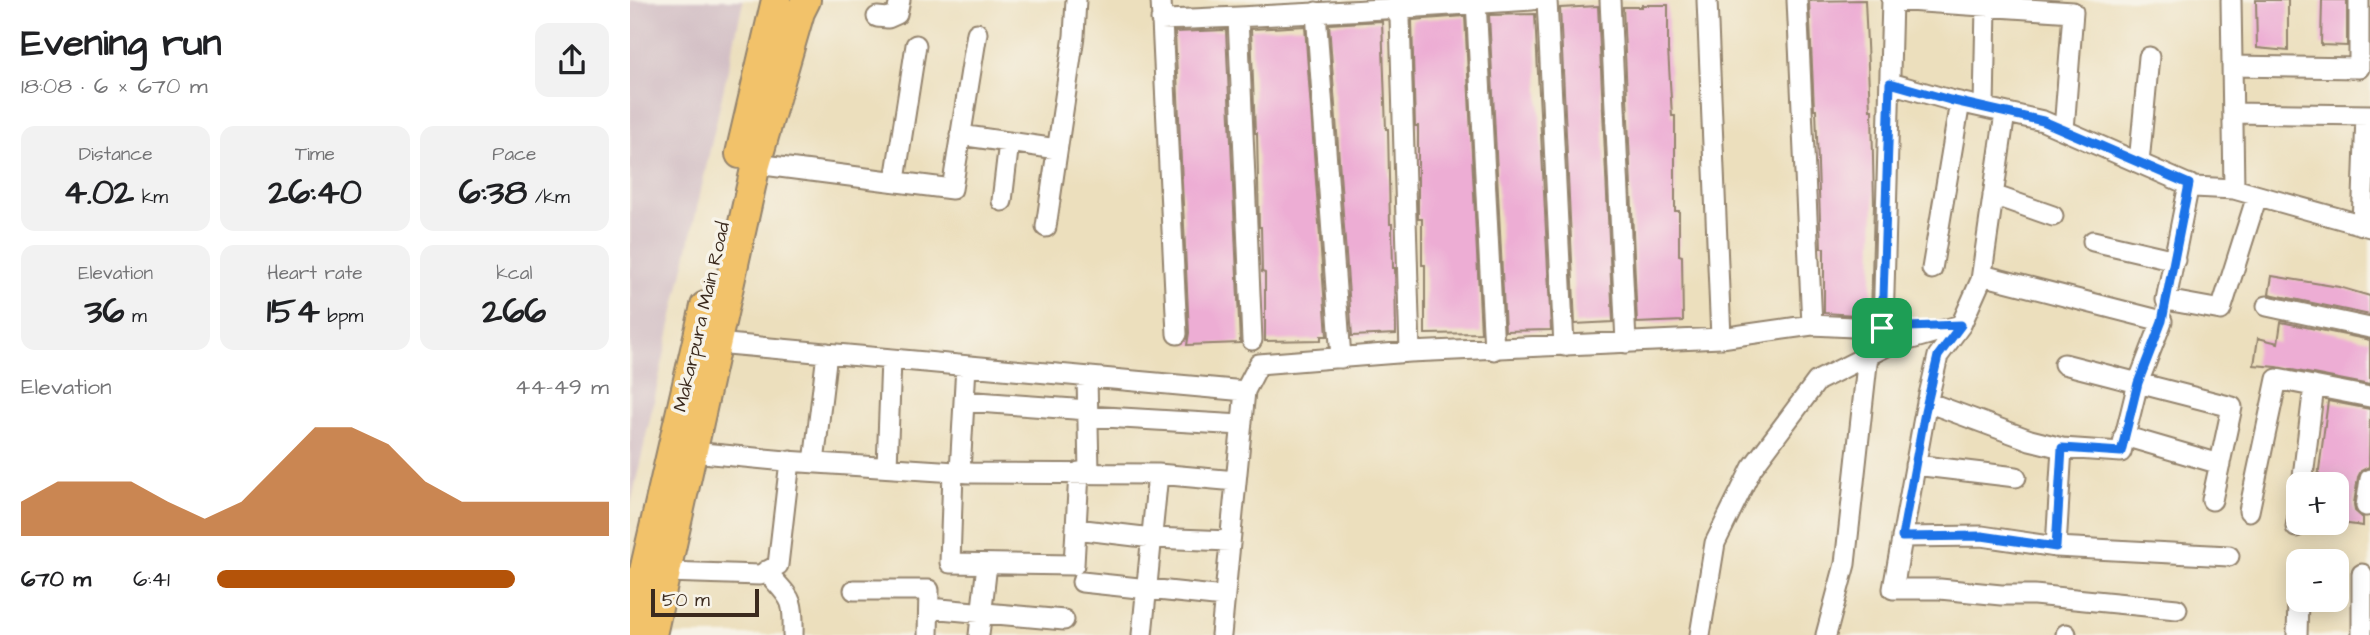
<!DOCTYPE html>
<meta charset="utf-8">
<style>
:root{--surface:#fff;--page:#f2f2f2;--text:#202124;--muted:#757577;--accent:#b45309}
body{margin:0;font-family:"Architects Daughter",sans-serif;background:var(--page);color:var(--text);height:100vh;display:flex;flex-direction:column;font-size:26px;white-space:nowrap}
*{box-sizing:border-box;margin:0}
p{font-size:23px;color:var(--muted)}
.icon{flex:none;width:38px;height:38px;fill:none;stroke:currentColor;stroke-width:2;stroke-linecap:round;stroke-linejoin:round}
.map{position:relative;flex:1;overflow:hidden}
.details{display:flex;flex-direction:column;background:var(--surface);width:630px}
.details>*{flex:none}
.controls{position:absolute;left:1656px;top:472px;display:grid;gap:14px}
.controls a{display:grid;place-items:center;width:63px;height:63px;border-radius:14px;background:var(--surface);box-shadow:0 4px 18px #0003;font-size:35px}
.scale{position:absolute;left:21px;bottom:18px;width:108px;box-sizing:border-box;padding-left:7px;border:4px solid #3b2a1e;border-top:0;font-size:19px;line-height:24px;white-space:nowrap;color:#3b2a1e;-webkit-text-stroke:5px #f7f3e8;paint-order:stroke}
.pin{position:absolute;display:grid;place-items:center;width:60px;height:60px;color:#fff;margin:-30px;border-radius:14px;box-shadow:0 4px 10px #0006}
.round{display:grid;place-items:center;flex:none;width:74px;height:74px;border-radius:14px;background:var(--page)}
.overview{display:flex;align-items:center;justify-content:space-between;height:119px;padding:0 21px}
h1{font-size:38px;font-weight:800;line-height:52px}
.figures{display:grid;grid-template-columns:repeat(3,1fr);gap:10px;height:119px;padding:7px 21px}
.figures div{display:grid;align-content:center;border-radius:14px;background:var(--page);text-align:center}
.figures b{font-size:35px;font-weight:800}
.figures small{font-size:19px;font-weight:400}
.figures p{font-size:19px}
.chart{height:196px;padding:14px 21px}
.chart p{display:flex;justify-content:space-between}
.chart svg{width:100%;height:126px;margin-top:7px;fill:var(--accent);opacity:.7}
ul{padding:0 21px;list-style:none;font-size:23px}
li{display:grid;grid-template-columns:112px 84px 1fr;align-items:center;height:52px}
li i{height:18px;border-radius:9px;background:var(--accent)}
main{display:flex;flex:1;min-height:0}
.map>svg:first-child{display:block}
.industrial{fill:#d2bec4}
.building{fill:#edadd4}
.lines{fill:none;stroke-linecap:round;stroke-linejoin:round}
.minor-casing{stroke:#94846e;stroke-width:23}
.highway-casing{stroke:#94846e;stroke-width:32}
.minor{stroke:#fff;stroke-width:19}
.highway{stroke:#f2c26a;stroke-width:28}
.route-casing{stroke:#fff;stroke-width:14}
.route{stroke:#1a73e8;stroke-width:9}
.labels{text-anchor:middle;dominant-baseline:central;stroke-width:7;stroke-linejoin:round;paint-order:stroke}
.street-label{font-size:19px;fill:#3b2a1e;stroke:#f7f3e8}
</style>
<main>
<section class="details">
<div class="overview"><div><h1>Evening run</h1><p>18:08 · 6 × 670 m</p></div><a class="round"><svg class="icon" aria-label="share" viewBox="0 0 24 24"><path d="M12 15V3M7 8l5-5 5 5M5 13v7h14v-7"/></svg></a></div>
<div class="figures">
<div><p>Distance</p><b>4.02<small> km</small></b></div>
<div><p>Time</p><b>26:40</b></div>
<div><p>Pace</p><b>6:38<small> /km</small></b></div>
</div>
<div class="figures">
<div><p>Elevation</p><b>36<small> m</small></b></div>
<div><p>Heart rate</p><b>154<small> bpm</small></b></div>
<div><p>kcal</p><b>266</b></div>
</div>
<div class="chart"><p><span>Elevation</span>44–49 m</p>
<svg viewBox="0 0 160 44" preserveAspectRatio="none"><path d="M0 44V32L10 25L20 25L30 25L40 32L50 38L60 32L70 19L80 6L90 6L100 12L110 25L120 32L130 32L140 32L150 32L160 32V44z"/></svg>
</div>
<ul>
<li><b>670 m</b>6:41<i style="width:76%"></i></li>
</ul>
</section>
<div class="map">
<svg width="1740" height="635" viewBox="0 0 1740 635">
<rect width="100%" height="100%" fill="#f7f3e8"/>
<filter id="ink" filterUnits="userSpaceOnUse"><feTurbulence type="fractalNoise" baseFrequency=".0143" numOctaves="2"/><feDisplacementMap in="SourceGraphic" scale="14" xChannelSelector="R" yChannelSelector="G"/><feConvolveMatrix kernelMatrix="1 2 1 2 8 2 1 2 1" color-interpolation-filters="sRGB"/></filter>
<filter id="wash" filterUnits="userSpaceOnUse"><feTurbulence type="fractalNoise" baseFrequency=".00686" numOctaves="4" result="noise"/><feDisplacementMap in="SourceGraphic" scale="28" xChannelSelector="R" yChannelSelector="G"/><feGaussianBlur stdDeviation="1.57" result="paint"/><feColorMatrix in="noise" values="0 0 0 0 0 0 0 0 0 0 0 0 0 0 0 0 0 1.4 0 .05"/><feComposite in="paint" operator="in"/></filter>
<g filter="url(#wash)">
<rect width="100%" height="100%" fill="#ecdfbd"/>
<!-- industrial -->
<path class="industrial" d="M 0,0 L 113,0 L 113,2 L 0,508 Z"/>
<g id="blocks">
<!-- building -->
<path class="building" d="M 1235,0 L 1240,110 L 1242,110 L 1244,205 L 1241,316 L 1194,313 L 1194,248 L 1191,248 L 1186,109 L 1184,109 L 1179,1 Z
M 1626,0 L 1658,0 L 1658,51 L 1627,48 Z
M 1692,0 L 1717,0 L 1717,46 L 1691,45 Z
M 1012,5 L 1038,5 L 1038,49 L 1042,116 L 1045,116 L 1045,211 L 1049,211 L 1049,255 L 1052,256 L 1053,321 L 1007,323 L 993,7 L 1012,7 Z
M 968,6 L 983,322 L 945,324 L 930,8 Z
M 905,14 L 921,330 L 875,331 L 859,15 Z
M 835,16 L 851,333 L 795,334 L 795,265 L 792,265 L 792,219 L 788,219 L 788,126 L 785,126 L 782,20 Z
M 752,21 L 756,129 L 758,129 L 760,224 L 762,224 L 763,268 L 765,268 L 766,334 L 722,336 L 699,24 Z
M 675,26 L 697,336 L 691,336 L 691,340 L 635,341 L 635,273 L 632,272 L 631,227 L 629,227 L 627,133 L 625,133 L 621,29 Z
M 596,30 L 610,343 L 557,345 L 559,333 L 545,32 Z
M 1642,276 L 1709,287 L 1740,296 L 1740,315 L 1639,294 Z
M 1651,322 L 1740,340 L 1740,385 L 1647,367 L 1624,365 L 1628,338 L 1648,343 Z
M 1698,401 L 1740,409 L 1739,467 L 1731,471 L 1728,477 L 1724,504 L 1725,511 L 1733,518 L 1733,526 L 1711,523 L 1714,495 L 1706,494 L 1706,485 L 1687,485 Z"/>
</g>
</g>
<g filter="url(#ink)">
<use href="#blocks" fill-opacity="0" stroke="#94846e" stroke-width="2"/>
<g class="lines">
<!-- minor casing -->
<g class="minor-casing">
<path id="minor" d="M 531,0 L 547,334
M 773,0 L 773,8 L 902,0
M 846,0 L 864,350
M 917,0 L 934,346
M 980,0 L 996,343
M 1167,0 L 1182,325
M 1262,0 L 1443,12 L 1434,130
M 1601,0 L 1604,189
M 686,12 L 711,358
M 247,17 L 258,18 L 267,14 L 270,0
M 608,18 L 622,340
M 531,20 C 612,18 692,12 773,8 L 766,12 L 770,18 L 780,352
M 1602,66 L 1729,68 L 1729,0
M 1260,83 L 1320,100 L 1413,121 L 1564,187 L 1604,189 L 1740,227
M 1354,107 L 1356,6
M 1375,113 L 1351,280 L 1331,325 L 1308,356 L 1295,412 L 1263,589 L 1310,589 L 1371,595 L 1404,595 L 1547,609
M 1603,113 L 1740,115
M 330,135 L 427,149
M 1509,163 L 1519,57
M 126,164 L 322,189 L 347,33
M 265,180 L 286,45
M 1559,184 L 1536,300 L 1591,310 L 1627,196
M 1363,195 L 1423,216
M 372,201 L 379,142
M 1732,225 L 1736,115
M 416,227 L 444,36 L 446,0
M 1463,241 L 1545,260
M 1302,269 L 1330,102
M 1637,306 L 1740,328
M 1253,328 L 1262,0
M 1091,338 L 1182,325 L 1264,329
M 86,343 L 615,391 L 591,635
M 1434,364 L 1602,407 L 1582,500
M 457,377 L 459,472
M 615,391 L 629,364 L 780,352 L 1091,338 L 1077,0
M 334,401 L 458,410
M 1297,402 L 1400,440 L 1432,448 L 1491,452 L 1508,383 L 1532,321 L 1352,275
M 458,416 L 611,425
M 1494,436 L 1590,464
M 62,452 L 156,461 L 341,473 L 528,474 L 512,635
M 184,463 L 197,353
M 1285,465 L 1386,477
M 257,467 L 261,359
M 323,472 L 320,563 L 444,565 L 449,472
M 330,472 L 336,366
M 528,474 L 606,481
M 1672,485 L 1684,386
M 1736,506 L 1740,479
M 1619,511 L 1647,379 L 1740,397
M 1666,527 L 1668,516
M 446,529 L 522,538 L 600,541
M 1272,537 L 1352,536 L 1426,547 L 1432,448
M 1426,547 L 1599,556
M 136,571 C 161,600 164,596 163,635
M 36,572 L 130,575 L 148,565 L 160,461
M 1732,574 L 1732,635
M 452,582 L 594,597
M 224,590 L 299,590 L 298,635
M 299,608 L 434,620
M 349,635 L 357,564
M 1070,635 L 1085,543 L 1122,468 L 1187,381 L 1257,346 L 1331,325
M 1196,635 L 1215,564 L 1238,355
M 1436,635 L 1436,634
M 1667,635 L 1668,600"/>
</g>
<!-- highway casing -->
<g class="highway-casing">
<path id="highway" d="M 110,154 L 146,0
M 0,632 L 75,306
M 22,635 L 126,164 L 170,12 L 176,0"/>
</g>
<!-- minor -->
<use href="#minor" class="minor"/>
<!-- highway -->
<use href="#highway" class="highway"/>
</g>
</g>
<g class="lines" filter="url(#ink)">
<!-- route casing -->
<g class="route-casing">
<path id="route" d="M 1260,83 L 1320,100 L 1413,121 L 1559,184 L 1532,321 L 1508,383 L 1491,452 L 1432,448 L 1426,547 L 1352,536 L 1272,537 L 1295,412 L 1308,356 L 1331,325 L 1252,328 Z"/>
</g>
<!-- route -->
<use href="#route" class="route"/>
</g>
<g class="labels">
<!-- street labels -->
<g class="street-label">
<text transform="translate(72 317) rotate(-77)">Makarpura Main Road</text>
</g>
</g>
</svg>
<div class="controls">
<a>+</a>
<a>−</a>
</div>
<div class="scale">50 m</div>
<div class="pin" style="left:1252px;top:328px;background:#1e9e55"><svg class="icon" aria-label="arrive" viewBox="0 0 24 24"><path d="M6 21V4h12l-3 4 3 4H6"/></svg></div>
</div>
</main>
